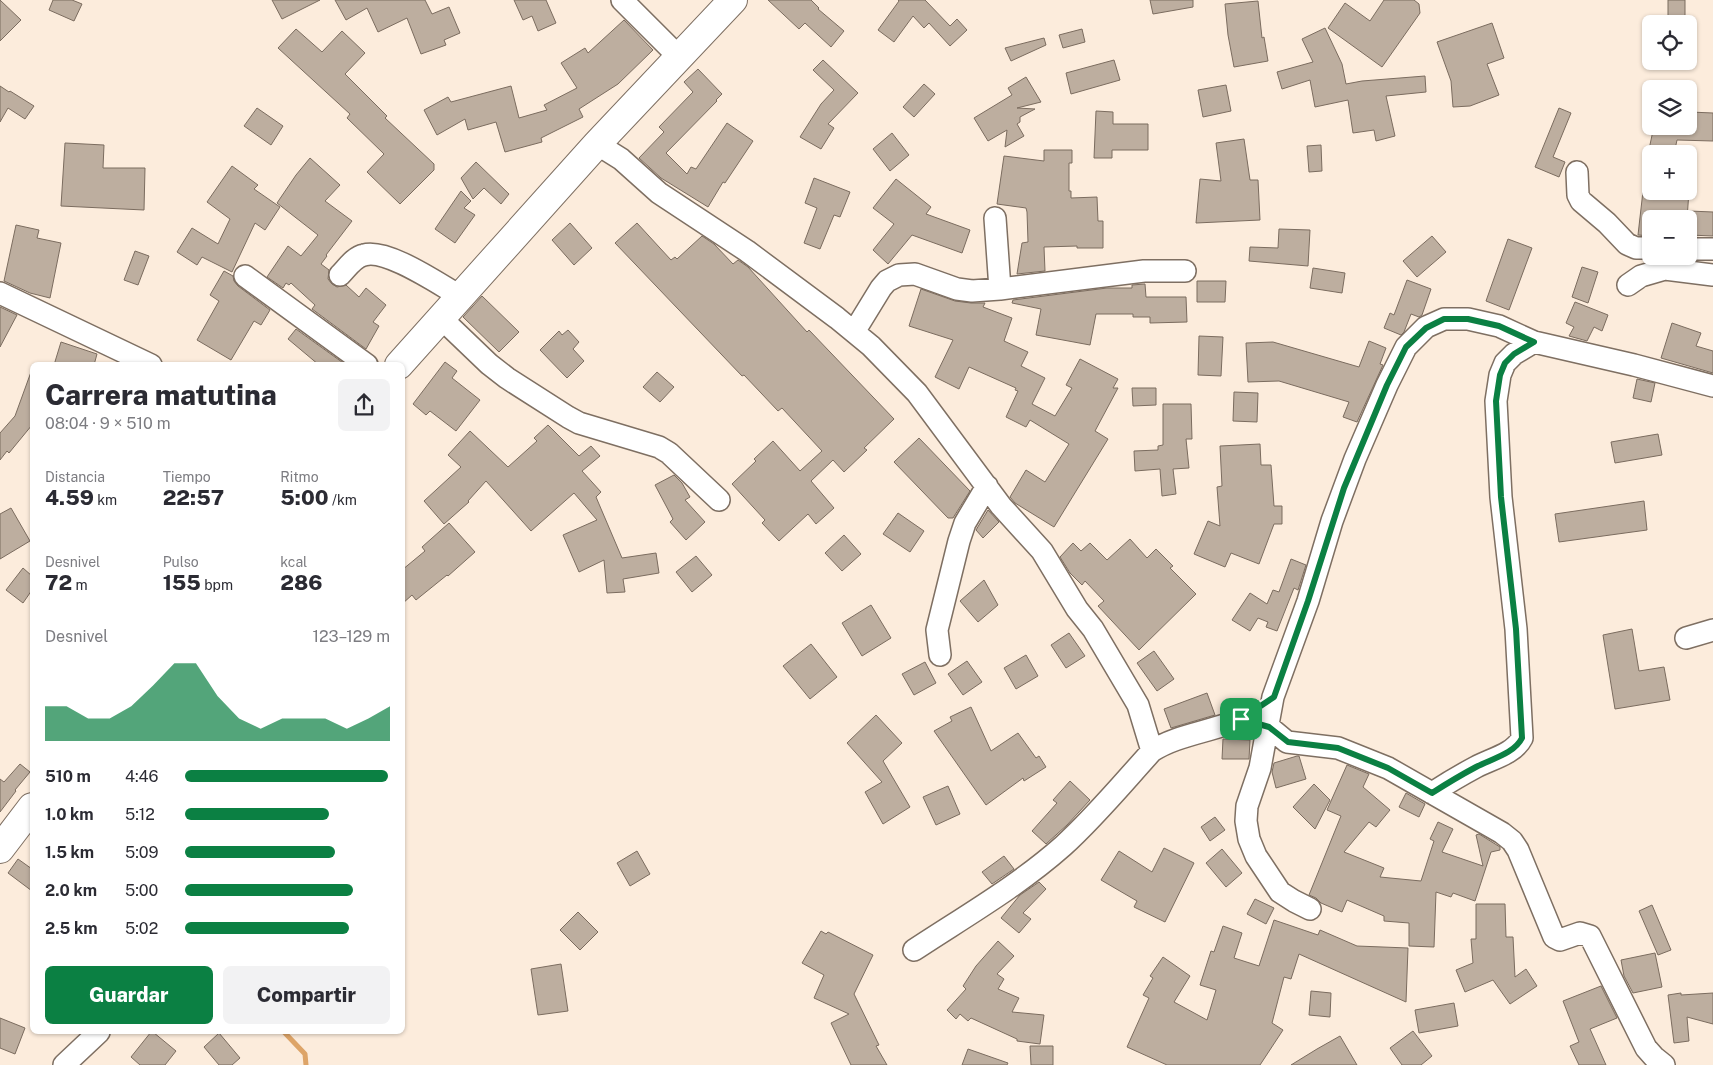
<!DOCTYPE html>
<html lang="es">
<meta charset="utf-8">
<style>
:root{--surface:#fff;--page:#f2f2f3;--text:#2b2b33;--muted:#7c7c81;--accent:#0b8043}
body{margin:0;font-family:"Public Sans",sans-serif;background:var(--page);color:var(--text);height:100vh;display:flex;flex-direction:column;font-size:19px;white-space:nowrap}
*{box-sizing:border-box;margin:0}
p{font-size:16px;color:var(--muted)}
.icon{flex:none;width:28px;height:28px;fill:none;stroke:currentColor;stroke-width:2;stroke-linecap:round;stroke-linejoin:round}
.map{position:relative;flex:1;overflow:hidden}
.drawer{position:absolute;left:30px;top:362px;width:375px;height:672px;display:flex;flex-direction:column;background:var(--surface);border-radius:8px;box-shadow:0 1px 4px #0004}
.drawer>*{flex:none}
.controls{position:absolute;left:1642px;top:15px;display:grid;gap:10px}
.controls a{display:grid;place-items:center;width:55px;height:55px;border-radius:8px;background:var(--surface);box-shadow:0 1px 4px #0004;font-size:25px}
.pin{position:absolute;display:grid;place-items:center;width:42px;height:42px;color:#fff;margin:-21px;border-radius:10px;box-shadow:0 2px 8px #0006}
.round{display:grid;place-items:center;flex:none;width:52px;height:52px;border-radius:8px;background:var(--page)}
.summary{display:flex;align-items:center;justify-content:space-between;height:85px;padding:0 15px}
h1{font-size:28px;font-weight:800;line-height:38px}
.metrics{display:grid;grid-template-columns:repeat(3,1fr);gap:8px;height:85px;padding:5px 15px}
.metrics div{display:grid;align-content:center}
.metrics b{font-size:21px;font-weight:800}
.metrics small{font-size:14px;font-weight:400}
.metrics p{font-size:14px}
.chart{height:140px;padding:10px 15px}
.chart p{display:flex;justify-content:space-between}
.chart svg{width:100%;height:90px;margin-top:5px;fill:var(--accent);opacity:.7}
.primary-button{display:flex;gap:10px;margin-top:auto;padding:10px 15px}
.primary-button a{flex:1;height:58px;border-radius:8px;background:var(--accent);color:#fff;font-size:20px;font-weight:800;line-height:58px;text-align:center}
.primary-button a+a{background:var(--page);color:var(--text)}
ul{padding:0 15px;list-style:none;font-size:16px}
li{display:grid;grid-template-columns:80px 60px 1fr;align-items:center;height:38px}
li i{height:12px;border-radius:6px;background:var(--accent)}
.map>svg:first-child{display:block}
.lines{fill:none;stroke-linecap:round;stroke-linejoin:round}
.stream{stroke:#dda468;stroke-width:5}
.building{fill:#bdae9f;stroke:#7b6c5f}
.minor-casing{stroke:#7e6f62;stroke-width:24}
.major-casing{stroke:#7e6f62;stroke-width:30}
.minor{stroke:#fff;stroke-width:21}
.major{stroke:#fff;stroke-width:28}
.route-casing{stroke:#fff;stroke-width:10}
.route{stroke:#0b8043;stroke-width:6}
</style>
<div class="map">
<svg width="1713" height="1065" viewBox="0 0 1713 1065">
<rect width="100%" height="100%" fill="#fcecdc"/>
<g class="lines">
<!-- stream -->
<path class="stream" d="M 284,1032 L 305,1054 L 306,1065"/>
</g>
<!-- building -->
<path class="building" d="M 0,0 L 21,20 L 0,41 Z
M 53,0 L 72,0 L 82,4 L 74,21 L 49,10 Z
M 272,0 L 320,0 L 282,19 Z
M 335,0 L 425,0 L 432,14 L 449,7 L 460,33 L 444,40 L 446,45 L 421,54 L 407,18 L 378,32 L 367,8 L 346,20 Z
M 514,0 L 546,0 L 556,23 L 538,31 L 532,16 L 523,20 Z
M 768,0 L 811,0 L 819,8 L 818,9 L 844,31 L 831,47 L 805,23 L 799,29 Z
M 898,0 L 925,0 L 950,26 L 957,19 L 967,30 L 950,46 L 929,23 L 924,28 L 913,16 L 894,42 L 878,30 L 899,1 Z
M 1150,0 L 1193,0 L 1193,7 L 1153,14 Z
M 1384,0 L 1414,0 L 1419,4 L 1420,13 L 1382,67 L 1328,28 L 1345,3 L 1370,21 Z
M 1668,0 L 1685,0 L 1685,17 L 1668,16 Z
M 1258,1 L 1262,38 L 1264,37 L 1268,61 L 1234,67 L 1228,35 L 1225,4 Z
M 624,20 L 653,50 L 618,84 L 579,109 L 583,117 L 541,138 L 542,142 L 505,152 L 496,122 L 468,130 L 465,119 L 437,135 L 424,110 L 448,97 L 451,102 L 511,86 L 519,118 L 547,110 L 544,105 L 577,88 L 561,63 L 585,48 L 588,53 Z
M 1492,23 L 1504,58 L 1487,64 L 1499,95 L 1470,106 L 1453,107 L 1451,81 L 1437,42 Z
M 1325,28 L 1342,64 L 1346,84 L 1362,81 L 1425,76 L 1426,92 L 1386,96 L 1395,136 L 1376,141 L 1374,130 L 1353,133 L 1348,100 L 1315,107 L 1310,80 L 1282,89 L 1277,72 L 1313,62 L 1302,39 Z
M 296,29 L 322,52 L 342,31 L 365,53 L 345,74 L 387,116 L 385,118 L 434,164 L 434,170 L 400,204 L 367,172 L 384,154 L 347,118 L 350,114 L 278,48 Z
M 1082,29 L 1085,42 L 1063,48 L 1059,35 Z
M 1044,38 L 1046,45 L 1011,61 L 1005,48 Z
M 823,60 L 858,93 L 828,124 L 834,128 L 821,149 L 800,137 L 821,104 L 834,90 L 813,70 Z
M 1114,60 L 1120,80 L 1071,94 L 1066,73 Z
M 698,69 L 722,94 L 716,100 L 717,101 L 666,153 L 687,174 L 691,167 L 696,169 L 727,123 L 753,141 L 725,183 L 723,182 L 708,207 L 661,178 L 639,158 L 664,132 L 659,127 L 693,92 L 684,82 Z
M 1026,77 L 1041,102 L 1017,108 L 1035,109 L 1020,117 L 1020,122 L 1017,124 L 1024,136 L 1005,147 L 1007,130 L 988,141 L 974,118 L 1012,95 L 1008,88 Z
M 924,84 L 935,94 L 914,117 L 903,107 Z
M 1226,85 L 1231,111 L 1203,117 L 1198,90 Z
M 0,86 L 9,92 L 10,91 L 34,106 L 25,119 L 8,108 L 0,122 Z
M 257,108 L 283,126 L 271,145 L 244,126 Z
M 1559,108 L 1571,113 L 1553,157 L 1565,162 L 1559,177 L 1535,167 Z
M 1096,111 L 1113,112 L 1113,124 L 1148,124 L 1148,150 L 1112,150 L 1112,158 L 1094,158 Z
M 1690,112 L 1713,113 L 1713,141 L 1677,140 L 1674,154 L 1648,154 L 1654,126 L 1689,126 Z
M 892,133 L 909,155 L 890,171 L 873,149 Z
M 1244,139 L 1250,180 L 1258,180 L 1260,220 L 1196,223 L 1200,179 L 1221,181 L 1216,143 Z
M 65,143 L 104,145 L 103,168 L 145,168 L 144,210 L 61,206 Z
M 1321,145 L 1322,171 L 1309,172 L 1307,146 Z
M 1044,150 L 1072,150 L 1072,163 L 1069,163 L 1069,191 L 1071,191 L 1071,198 L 1097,197 L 1098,221 L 1103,221 L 1103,248 L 1077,248 L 1077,246 L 1044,247 L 1045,271 L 1017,274 L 1022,243 L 1028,242 L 1027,212 L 1026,208 L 997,204 L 1004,156 L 1044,161 Z
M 310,158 L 340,185 L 325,201 L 352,221 L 326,255 L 327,256 L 321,264 L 329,270 L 328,279 L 332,284 L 337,287 L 346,285 L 359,297 L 366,288 L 386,305 L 373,322 L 379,326 L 366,349 L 312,309 L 315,305 L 291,283 L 289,285 L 286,283 L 283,288 L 267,277 L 288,246 L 301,256 L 318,235 L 277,203 L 296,175 Z
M 476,162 L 509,194 L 501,204 L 484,188 L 473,199 L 461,178 Z
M 232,166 L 258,185 L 254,189 L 280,207 L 265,230 L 255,223 L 232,272 L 202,257 L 197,265 L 177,252 L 192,228 L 218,244 L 230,219 L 207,202 Z
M 814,178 L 850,192 L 840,217 L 834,215 L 820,249 L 804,243 L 817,208 L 805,203 Z
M 896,179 L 931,207 L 926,214 L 970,230 L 962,253 L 912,235 L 888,264 L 873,250 L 894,224 L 873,208 Z
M 461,191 L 471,201 L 464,208 L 475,215 L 455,243 L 435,229 Z
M 1643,191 L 1689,191 L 1687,219 L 1651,219 L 1651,236 L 1638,235 Z
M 1689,211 L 1713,212 L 1713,236 L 1689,235 Z
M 570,223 L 592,248 L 574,265 L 552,240 Z
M 637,223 L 671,260 L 675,257 L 677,259 L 702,236 L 714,244 L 733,264 L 738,260 L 748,267 L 807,332 L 809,330 L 894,419 L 864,448 L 867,450 L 844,472 L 833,460 L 811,481 L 834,508 L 816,524 L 808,514 L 779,541 L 762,523 L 765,520 L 732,484 L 756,461 L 754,459 L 773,441 L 800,471 L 822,451 L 782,408 L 778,411 L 744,375 L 742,376 L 615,243 Z
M 16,225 L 39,230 L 37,238 L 61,243 L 50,298 L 30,293 L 4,281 Z
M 1279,229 L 1310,230 L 1308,266 L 1249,261 L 1250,247 L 1278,248 Z
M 1432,236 L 1446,252 L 1417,277 L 1403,261 Z
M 1508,239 L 1532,248 L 1509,310 L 1486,301 Z
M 135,251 L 149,256 L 138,285 L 124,280 Z
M 1582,267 L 1598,272 L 1588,303 L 1572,297 Z
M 1313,268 L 1345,273 L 1342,293 L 1310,288 Z
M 224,271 L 233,276 L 234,281 L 238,286 L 270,310 L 261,325 L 254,321 L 231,360 L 197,340 L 219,301 L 210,295 Z
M 1407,280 L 1431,289 L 1422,315 L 1419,317 L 1411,314 L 1404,332 L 1401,335 L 1384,328 L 1390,313 L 1394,315 Z
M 1197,281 L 1226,281 L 1225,302 L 1197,302 Z
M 1145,284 L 1146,297 L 1186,297 L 1187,322 L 1150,323 L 1150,317 L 1133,317 L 1133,314 L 1096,314 L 1090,345 L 1036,335 L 1041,309 L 1012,303 L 1013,300 L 1107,288 L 1132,288 L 1132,285 Z
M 921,289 L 955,301 L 971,303 L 985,303 L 983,307 L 1012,318 L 1004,341 L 1028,352 L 1021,366 L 1045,378 L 1032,404 L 1055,416 L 1072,388 L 1066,385 L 1080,359 L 1118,379 L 1113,388 L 1118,388 L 1095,431 L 1108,439 L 1054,527 L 1015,503 L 1010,497 L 1026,470 L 1045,482 L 1069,444 L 1030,420 L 1026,427 L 1006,417 L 1018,391 L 1015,390 L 1016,388 L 969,367 L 959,389 L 935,377 L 953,340 L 909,326 Z
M 482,296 L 519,332 L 499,352 L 463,317 Z
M 1575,302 L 1608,315 L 1602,331 L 1594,327 L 1587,341 L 1569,336 L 1574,327 L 1566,323 Z
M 0,307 L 17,315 L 0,347 Z
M 1672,323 L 1701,333 L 1696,346 L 1713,351 L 1713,373 L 1661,358 Z
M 296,329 L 346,365 L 319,365 L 288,339 Z
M 568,330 L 579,342 L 573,349 L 584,361 L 567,378 L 540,350 L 559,331 L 562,335 Z
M 1199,336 L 1223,337 L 1221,376 L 1198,375 Z
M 1369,341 L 1386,348 L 1380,364 L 1383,365 L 1357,422 L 1343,417 L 1349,402 L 1279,381 L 1248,382 L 1246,343 L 1273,342 L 1359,367 Z
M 61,342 L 97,354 L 94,365 L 54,365 Z
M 445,362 L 457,371 L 452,378 L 480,400 L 456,431 L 430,411 L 426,415 L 413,404 Z
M 31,372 L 32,372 L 32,425 L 9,453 L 7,451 L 0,460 L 0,433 L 15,416 Z
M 657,372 L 674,387 L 660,402 L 643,387 Z
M 1637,379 L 1655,383 L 1651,402 L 1633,398 Z
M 1132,388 L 1156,388 L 1156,405 L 1133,406 Z
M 1234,392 L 1258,393 L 1257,422 L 1233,421 Z
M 1163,404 L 1191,404 L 1192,439 L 1186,439 L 1189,468 L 1173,469 L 1176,494 L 1162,496 L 1160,469 L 1135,471 L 1134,451 L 1158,450 L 1158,446 L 1163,445 Z
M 548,425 L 579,456 L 591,446 L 600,456 L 582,471 L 601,492 L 596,497 L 622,558 L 656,553 L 659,573 L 623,579 L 625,592 L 607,593 L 604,560 L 579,572 L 563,535 L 597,520 L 574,493 L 531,531 L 486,481 L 468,501 L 469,502 L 444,524 L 424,501 L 461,467 L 448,455 L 470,431 L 508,467 L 537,441 L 534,438 Z
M 1658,434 L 1662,455 L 1615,463 L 1611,442 Z
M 919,438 L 970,491 L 953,518 L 948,518 L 894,462 Z
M 1260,444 L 1261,465 L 1271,465 L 1274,506 L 1282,506 L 1282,524 L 1274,524 L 1259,564 L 1231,553 L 1225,567 L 1194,554 L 1208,521 L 1220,526 L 1217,487 L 1222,486 L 1220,446 Z
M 674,475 L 682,483 L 690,497 L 685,500 L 705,522 L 686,540 L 670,522 L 673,519 L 655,485 Z
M 1644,501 L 1647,530 L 1559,542 L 1555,514 Z
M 11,508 L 30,541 L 0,559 L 0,514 Z
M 988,510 L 999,522 L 983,538 L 976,530 Z
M 898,513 L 924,531 L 910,552 L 883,534 Z
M 449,523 L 475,552 L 448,576 L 447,575 L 416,600 L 412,595 L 402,604 L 402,570 L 425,551 L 422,547 Z
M 844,535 L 861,554 L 842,571 L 825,553 Z
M 1130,539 L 1147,558 L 1156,549 L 1173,566 L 1170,568 L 1196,594 L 1139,650 L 1098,606 L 1104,601 L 1085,581 L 1082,585 L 1070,573 L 1060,557 L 1073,543 L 1081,551 L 1090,543 L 1107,560 Z
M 696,556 L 712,575 L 692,592 L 676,572 Z
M 1291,559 L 1306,565 L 1298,590 L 1294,588 L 1277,631 L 1266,627 L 1268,622 L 1258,618 L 1250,631 L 1232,620 L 1250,593 L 1267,604 L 1273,590 L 1279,592 Z
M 23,568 L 32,576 L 32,590 L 23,603 L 6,590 Z
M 984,580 L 998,605 L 978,622 L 960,601 Z
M 871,605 L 891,638 L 862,656 L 842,623 Z
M 1632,629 L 1639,671 L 1664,667 L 1670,700 L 1615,709 L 1603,635 Z
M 1069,633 L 1085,656 L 1066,668 L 1051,645 Z
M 811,644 L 837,677 L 810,699 L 783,666 Z
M 1154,651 L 1174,679 L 1157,691 L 1137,663 Z
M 1026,655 L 1038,676 L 1016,689 L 1004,668 Z
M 967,661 L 982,682 L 963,695 L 948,674 Z
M 925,662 L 936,683 L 914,695 L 902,674 Z
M 1207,693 L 1215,715 L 1171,728 L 1164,709 Z
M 971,707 L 991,751 L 1018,733 L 1036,758 L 1039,756 L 1046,767 L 1024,781 L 1023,778 L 986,805 L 934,731 L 952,721 L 950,717 Z
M 876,715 L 902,743 L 883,761 L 910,807 L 883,824 L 865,792 L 882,782 L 847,743 Z
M 1223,739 L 1250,740 L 1249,759 L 1222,759 Z
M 1297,756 L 1299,756 L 1306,779 L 1276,788 L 1272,772 L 1274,763 Z
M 20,764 L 30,772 L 15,790 L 16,791 L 0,812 L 0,779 L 4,782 Z
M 1347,765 L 1369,774 L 1363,787 L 1390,810 L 1376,827 L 1369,822 L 1344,852 L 1384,868 L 1380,877 L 1421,881 L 1434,841 L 1430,839 L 1438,822 L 1453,829 L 1442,852 L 1483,866 L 1476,835 L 1479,834 L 1500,847 L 1500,850 L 1491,852 L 1475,901 L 1453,893 L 1451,897 L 1436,892 L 1434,947 L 1409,946 L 1409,923 L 1384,921 L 1384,916 L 1347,900 L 1342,912 L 1321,903 L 1316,898 L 1309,895 L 1341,816 L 1327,810 Z
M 1070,781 L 1090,800 L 1067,825 L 1046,844 L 1032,831 L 1057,803 L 1053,800 Z
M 1314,784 L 1330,800 L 1315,829 L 1293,807 Z
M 948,786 L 960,814 L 936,825 L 923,797 Z
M 1406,793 L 1425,804 L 1419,817 L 1399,807 Z
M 1215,817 L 1225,830 L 1210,841 L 1201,827 Z
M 1164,848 L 1194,863 L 1165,922 L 1134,907 L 1137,901 L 1101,880 L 1119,851 L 1152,872 Z
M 1222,849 L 1242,873 L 1226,887 L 1206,863 Z
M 637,851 L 650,874 L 630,886 L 617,863 Z
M 1004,856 L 1014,869 L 992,884 L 982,872 Z
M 18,859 L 32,869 L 32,891 L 8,873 Z
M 1039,882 L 1046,889 L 1023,913 L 1031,919 L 1019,933 L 1001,918 L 1020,895 Z
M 1255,899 L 1274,908 L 1266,924 L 1247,914 Z
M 1476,904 L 1505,904 L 1506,937 L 1513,937 L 1515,977 L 1526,969 L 1537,986 L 1510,1004 L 1493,980 L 1465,992 L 1456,970 L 1473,963 L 1471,939 L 1476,939 Z
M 1652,905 L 1671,950 L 1658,955 L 1639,911 Z
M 578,912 L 598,932 L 580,950 L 560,930 Z
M 1274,920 L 1318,935 L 1320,930 L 1357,946 L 1408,948 L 1406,1002 L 1299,954 L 1291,979 L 1284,977 L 1272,1023 L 1283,1030 L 1260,1065 L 1167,1065 L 1127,1047 L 1149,998 L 1143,995 L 1153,978 L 1150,976 L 1163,957 L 1190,976 L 1174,1002 L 1207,1020 L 1216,990 L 1200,985 L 1211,951 L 1214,952 L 1223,926 L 1242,933 L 1234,958 L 1259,966 Z
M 821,931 L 826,934 L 828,932 L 873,955 L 854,994 L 879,1045 L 876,1046 L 887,1065 L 851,1065 L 831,1023 L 849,1014 L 814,998 L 824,975 L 802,963 Z
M 998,941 L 1014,956 L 997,974 L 1004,979 L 998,989 L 1019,998 L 1012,1012 L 1044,1015 L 1040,1044 L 1017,1041 L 1017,1039 L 971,1018 L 968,1021 L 960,1014 L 956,1019 L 947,1010 L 966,989 L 963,986 L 976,966 Z
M 1655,953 L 1662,987 L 1633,993 L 1624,976 L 1621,960 Z
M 561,964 L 568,1011 L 538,1015 L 531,969 Z
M 1601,986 L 1617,1018 L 1590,1029 L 1606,1065 L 1579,1065 L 1570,1046 L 1579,1042 L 1563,1001 Z
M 1311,991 L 1331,993 L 1330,1017 L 1309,1015 Z
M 1681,993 L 1681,995 L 1713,993 L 1713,1024 L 1687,1017 L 1689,1041 L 1674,1043 L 1668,995 Z
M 1454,1003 L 1458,1026 L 1419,1033 L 1415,1010 Z
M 0,1018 L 25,1028 L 15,1054 L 0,1048 Z
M 1413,1031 L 1432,1056 L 1421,1065 L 1402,1065 L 1390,1048 Z
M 151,1032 L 153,1032 L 176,1051 L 165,1065 L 140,1065 L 131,1057 Z
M 219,1033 L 240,1058 L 232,1065 L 219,1065 L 204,1047 Z
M 1340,1036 L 1357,1065 L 1291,1065 L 1317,1049 Z
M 1030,1046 L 1053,1046 L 1053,1065 L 1031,1065 Z
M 968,1049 L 1008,1063 L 1007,1065 L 962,1065 Z"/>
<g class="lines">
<!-- minor casing -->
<g class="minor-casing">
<path id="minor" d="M 622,0 L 679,57
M 597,144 L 621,159 L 659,193 L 747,251 L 837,318 L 871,346 L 917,393 L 1001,506 L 1042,551 L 1077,609 L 1093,629 L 1138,705 L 1152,751
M 1577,172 L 1578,195 L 1581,201 L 1607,223 L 1627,244 L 1636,248 L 1651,248
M 995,218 L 1000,289
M 1689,249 L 1713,249
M 340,275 C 347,268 354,257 364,255 C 387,248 440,285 460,296
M 245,276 L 367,365
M 1628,285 L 1641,276 L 1665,269 L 1713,275
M 0,293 L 151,365
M 441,318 L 489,364 L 507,378 L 568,417 L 579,423 L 659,447 L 669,453 L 719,500
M 854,332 L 881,288 L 887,281 L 899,275 L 915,274 L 957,289 L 972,291 L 1000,289 L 1144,271 L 1185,271
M 1686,638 L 1713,630
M 940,655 L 937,630 L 959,541 L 965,523 L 987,486
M 1241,719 L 1269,727 L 1287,742 L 1338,748 L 1388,768 L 1502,833 L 1512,841 L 1518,850 L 1554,937 L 1560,940 L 1580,933 L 1590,936 L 1646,1048 L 1654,1057 L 1664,1065
M 1432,793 C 1446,784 1461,775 1476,767 C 1491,759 1514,754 1522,738 L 1516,629 L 1501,497 L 1496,401 L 1500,375 L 1505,363 L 1514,354 L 1534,342
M 1310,909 L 1294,901 L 1280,892 L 1256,856 L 1249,839 L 1246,821 L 1247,806 L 1260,768 L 1273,697 L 1308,601 L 1332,521 L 1355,459 L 1387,385 L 1406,347 L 1426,327 L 1444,319 L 1468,319 L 1499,326 L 1534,342 L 1634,365 L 1713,386
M 914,950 C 964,917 1018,886 1063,846 C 1095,817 1123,783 1152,751 C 1183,731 1223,732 1253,711
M 64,1065 L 99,1032"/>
</g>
<!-- major casing -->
<g class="major-casing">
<path id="major" d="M 399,365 L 597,144 L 733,0
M 0,849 L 32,807"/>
</g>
<!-- minor -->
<use href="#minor" class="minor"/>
<!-- major -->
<use href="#major" class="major"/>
</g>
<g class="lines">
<!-- route casing -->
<g class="route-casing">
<path id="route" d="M 1444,319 L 1468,319 L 1499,326 L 1534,342 L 1514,354 L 1505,363 L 1500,375 L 1496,401 L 1501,497 L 1516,629 L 1522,738 C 1514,754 1491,759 1476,767 C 1461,775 1446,784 1432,793 L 1388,768 L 1338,748 L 1288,742 L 1269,727 L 1241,719 L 1274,697 L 1308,601 L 1344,488 L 1387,385 L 1406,347 L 1426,328 Z"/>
</g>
<!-- route -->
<use href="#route" class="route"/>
</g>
</svg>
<div class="controls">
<a><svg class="icon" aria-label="locate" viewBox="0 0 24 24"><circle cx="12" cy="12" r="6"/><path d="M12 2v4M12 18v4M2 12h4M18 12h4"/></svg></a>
<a><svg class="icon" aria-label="layers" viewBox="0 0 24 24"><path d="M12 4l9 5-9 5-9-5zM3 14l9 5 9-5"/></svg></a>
<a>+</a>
<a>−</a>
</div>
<div class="pin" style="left:1241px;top:719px;background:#1e9e55"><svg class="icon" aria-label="arrive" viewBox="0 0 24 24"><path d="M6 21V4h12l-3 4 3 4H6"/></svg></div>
<section class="drawer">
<div class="summary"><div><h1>Carrera matutina</h1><p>08:04 · 9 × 510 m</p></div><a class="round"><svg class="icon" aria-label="share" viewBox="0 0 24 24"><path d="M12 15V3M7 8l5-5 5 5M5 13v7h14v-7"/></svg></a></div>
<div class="metrics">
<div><p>Distancia</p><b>4.59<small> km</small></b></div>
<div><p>Tiempo</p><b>22:57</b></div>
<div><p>Ritmo</p><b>5:00<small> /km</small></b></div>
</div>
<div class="metrics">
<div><p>Desnivel</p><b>72<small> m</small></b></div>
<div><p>Pulso</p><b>155<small> bpm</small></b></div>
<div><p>kcal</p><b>286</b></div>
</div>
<div class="chart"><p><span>Desnivel</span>123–129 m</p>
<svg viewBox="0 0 160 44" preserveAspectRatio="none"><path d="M0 44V27L10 27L20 33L30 33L40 27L50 17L60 6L70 6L80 22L90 33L100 38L110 33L120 33L130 33L140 38L150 33L160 27V44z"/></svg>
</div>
<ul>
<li><b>510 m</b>4:46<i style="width:99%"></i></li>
<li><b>1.0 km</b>5:12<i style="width:70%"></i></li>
<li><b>1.5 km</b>5:09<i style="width:73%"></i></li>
<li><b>2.0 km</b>5:00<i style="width:82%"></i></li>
<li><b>2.5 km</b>5:02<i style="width:80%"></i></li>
</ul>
<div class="primary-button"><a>Guardar</a><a>Compartir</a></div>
</section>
</div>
